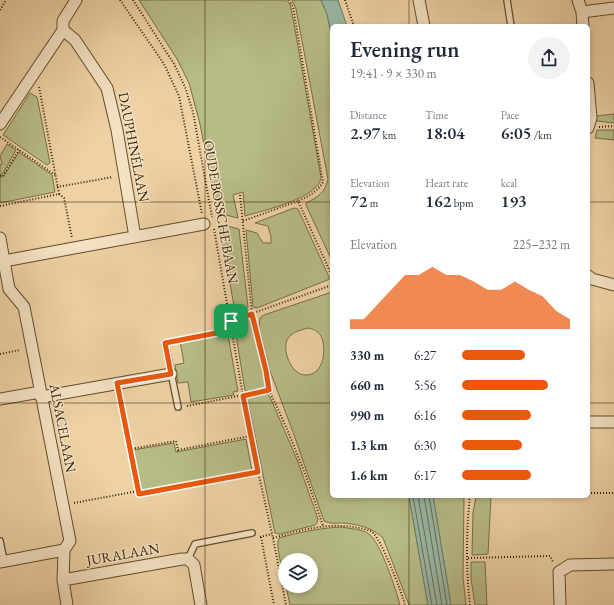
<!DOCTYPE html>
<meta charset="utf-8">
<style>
:root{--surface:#fff;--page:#f2f2f3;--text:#1f2937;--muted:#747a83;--accent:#ea580c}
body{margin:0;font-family:"EB Garamond",serif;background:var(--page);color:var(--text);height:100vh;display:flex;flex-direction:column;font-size:15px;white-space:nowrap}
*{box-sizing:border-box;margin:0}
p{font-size:13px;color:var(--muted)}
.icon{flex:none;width:22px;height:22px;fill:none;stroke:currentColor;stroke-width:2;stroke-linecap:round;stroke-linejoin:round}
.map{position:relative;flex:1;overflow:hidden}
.panel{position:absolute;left:330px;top:24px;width:260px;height:474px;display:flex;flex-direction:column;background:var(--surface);border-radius:6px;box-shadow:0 2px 6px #0003}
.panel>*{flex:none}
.controls{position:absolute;left:278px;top:553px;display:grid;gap:8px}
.controls a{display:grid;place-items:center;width:40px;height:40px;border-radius:50%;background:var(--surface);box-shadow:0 2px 6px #0003;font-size:20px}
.pin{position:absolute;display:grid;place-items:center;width:34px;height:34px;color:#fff;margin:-17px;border-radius:8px;box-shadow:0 2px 6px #0006}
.round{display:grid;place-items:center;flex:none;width:42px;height:42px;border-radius:21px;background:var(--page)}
.overview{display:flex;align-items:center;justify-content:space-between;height:68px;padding:0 20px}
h1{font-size:22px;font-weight:600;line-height:30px}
.metrics{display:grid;grid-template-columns:repeat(3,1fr);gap:6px;height:68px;padding:4px 20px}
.metrics div{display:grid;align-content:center}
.metrics b{font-size:17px;font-weight:600}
.metrics small{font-size:11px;font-weight:400}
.metrics p{font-size:11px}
.chart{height:112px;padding:8px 20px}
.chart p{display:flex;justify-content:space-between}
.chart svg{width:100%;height:72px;margin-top:4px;fill:var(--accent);opacity:.7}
ul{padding:0 20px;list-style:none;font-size:13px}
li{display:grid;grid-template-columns:64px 48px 1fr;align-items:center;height:30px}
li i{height:10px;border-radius:5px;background:var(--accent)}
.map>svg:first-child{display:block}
.green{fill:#b7bc87;stroke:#756e46;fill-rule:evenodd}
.water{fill:#99b8a6;stroke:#707b65}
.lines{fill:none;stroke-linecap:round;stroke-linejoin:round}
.shore{stroke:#666c55;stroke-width:1}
.service-casing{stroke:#624c2c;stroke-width:8}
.minor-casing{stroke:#624c2c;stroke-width:13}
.path{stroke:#331f04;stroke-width:2;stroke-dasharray:1 2;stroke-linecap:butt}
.service{stroke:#f4e2c4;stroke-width:5.5}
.minor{stroke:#f4e2c4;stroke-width:11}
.route-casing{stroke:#fff;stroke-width:8}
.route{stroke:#ea580c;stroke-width:5}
.grid{fill:none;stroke:#331f04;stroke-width:1;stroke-opacity:0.55}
.labels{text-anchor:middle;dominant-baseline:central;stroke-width:3;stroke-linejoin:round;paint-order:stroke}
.street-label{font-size:14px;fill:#331f04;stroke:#f4e2c4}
</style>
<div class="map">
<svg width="614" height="605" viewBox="0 0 614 605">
<rect width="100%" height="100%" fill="#eed2a4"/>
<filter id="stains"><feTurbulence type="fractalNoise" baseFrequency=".005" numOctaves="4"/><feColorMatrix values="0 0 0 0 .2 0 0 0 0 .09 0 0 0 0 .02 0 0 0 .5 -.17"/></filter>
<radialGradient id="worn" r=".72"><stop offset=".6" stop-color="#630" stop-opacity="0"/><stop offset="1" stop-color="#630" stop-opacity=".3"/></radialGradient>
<!-- green -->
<path class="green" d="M 139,0 L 286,0 L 290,4 L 293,18 L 321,177 C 320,182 319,185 315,188 C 300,202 265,210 245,216 L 243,192 L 233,195 L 238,218 L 217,213 L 200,124 L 189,83 L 177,59 Z
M 292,0 L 321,0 L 327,14 L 332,38 L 332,261 L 306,205 L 306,203 C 318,197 325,193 328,179 L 296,9 Z
M 30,93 L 37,97 L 50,163 L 47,165 L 3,135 Z
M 614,114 L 614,123 L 597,121 L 596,116 Z
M 597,130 L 614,130 L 614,140 L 595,138 Z
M 7,144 L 16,150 L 2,175 L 0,175 L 0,165 L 2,164 L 0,156 Z
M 19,152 L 52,175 L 55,192 L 0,203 L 0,177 L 3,177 Z
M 294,208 L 298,209 L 330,279 L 257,308 L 253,307 L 246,230 L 257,233 L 263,243 L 271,243 L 271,237 L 268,226 L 255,223 Z
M 219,224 L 239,229 L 248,307 L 243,313 L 236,313 L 235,311 Z
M 332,292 L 332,496 L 409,496 L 428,605 L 409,605 L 383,538 C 371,527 358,524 342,523 C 335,523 330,524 324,521 L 293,432 L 270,371 L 259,327 L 260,318 L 264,315 ZM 308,328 C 313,329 318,331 321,336 C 327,349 324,375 306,375 C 291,376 280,347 289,337 C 294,331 302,330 308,328 Z
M 250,318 L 266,386 L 263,389 L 248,392 L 245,390 L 235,329 C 236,321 243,320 250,318 Z
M 223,334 L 224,336 L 228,335 L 238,391 L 233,392 L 234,395 L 191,402 L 188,382 L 178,383 L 175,365 L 184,363 L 180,341 Z
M 263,393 L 267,394 L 270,397 L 298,462 L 318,519 L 317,523 L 315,525 L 280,534 L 275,533 L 248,402 L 247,398 L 249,396 Z
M 246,439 L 252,471 L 141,492 L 133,450 L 174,443 L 176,452 Z
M 433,496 L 464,496 L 463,577 L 466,605 L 451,605 Z
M 491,496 L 488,554 L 472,555 L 473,512 L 476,498 Z
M 342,527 C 350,529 363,529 369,534 C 381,543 396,590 400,605 L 290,605 L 286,586 L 311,586 L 311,560 L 285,560 L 285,580 C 283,570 275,547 279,538 C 300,532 320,528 342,527 Z
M 471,562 L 485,562 L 487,605 L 475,605 L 471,579 Z"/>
<!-- water -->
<path class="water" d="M 321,0 L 338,0 L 347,26 L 332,26 L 332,38 L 327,14 Z
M 409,496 L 433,496 L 451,605 L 428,605 Z"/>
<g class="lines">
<!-- shore -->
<path class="shore" d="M 413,496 L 432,605
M 418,496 L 437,605
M 424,496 L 442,605
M 429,496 L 447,605"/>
<!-- service casing -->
<g class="service-casing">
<path id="service" d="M 507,0 L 511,26
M 165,343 L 178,407
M 0,541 L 4,561
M 188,559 L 195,544 L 252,533"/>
</g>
<!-- minor casing -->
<g class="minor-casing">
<path id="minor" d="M 419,0 L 424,26
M 578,0 L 582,12 L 583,26
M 582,12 L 614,8
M 63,30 L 75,40 L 107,88 L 117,130 L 135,237
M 588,83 L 591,118 L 588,128
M 0,124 L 63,30 L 63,21 L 76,0
M 0,238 L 4,261 L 204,224
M 4,261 L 9,289 L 24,307 L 70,541 L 64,550 L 63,580 L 67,605
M 588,276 L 592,279 L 614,285
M 41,397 L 171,374
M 0,399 L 40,392
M 588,422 L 614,422
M 0,562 L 64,550
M 63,580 L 182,559 L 188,559 L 194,565 L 201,605
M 560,605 L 559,572 L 570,565 L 614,564"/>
</g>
<!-- path -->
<path class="path" d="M 120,0 L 164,64 L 179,96 L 202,214
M 133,0 L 174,64 L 185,87 L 193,112 L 212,217
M 289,0 L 293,7 L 323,182 C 317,192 309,196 298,201 L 332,276
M 345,0 L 354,26
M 0,10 L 6,0
M 599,127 L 614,126
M 0,137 L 55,175
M 0,176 L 3,176 L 19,150
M 57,187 L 113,177
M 59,194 L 64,198 L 72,238
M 240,195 L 252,314 L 266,371 L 269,390 L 287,429 L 306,476 L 323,526
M 0,206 L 59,194 L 39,87
M 243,221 L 298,201
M 214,229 L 250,436 L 273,538 L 286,605
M 231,321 L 332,285
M 172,341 L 232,330
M 0,354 L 20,350
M 119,395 L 130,449 L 176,441 L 178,450 L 250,436
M 187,406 L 269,390
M 130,449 L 138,491
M 588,493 L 614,493
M 470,496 C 466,532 466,569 470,605
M 74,503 L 138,491 L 139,494 L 258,472
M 260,537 L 272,534
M 261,537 L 274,605
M 273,538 C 301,530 325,523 354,527 C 360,528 367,529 372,532 C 381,538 402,593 405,605
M 468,558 L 550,556 L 553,562"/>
<!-- service -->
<use href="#service" class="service"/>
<!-- minor -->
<use href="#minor" class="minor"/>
</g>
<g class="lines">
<!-- route casing -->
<g class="route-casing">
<path id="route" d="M 252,314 L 266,371 L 269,390 L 243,396 L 258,472 L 139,494 L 117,383 L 171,374 L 165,343 L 232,330 L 231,321 Z"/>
</g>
<!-- route -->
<use href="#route" class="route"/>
</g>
<!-- grid -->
<path class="grid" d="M 205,0 L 205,605M 409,0 L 409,26M 0,202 L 332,202M 588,202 L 614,202M 0,403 L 332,403M 588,403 L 614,403M 409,496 L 409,605"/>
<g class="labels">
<!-- street labels -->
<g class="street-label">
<text transform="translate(134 147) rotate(79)">DAUPHINÉLAAN</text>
<text transform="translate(221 212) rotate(80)">OUDE BOSSCHE BAAN</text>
<text transform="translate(63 428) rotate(79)">ALSACELAAN</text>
<text transform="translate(123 554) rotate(-10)">JURALAAN</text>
</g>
</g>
<rect width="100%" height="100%" filter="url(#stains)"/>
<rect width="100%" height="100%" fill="url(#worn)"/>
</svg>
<div class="controls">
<a><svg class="icon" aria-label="layers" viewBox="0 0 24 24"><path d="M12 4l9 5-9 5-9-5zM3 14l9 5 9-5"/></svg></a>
</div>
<div class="pin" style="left:231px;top:321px;background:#1e9e55"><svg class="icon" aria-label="arrive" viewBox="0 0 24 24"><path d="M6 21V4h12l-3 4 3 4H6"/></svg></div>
<section class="panel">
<div class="overview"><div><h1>Evening run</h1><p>19:41 · 9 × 330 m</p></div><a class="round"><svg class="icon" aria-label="share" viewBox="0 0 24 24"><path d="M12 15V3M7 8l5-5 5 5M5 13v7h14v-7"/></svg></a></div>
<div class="metrics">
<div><p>Distance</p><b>2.97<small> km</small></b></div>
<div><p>Time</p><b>18:04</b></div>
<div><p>Pace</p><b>6:05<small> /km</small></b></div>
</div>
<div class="metrics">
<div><p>Elevation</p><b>72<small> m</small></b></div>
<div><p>Heart rate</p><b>162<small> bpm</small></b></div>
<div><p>kcal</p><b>193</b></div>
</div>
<div class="chart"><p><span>Elevation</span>225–232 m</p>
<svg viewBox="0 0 160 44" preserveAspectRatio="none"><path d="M0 44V38L10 38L20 29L30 20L40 11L50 11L60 6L70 11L80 11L90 15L100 20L110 20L120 15L130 20L140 24L150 33L160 38V44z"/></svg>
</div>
<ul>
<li><b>330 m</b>6:27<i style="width:58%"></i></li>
<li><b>660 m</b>5:56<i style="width:80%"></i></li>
<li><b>990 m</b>6:16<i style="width:64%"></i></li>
<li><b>1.3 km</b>6:30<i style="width:56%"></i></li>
<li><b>1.6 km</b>6:17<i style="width:64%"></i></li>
</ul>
</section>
</div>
